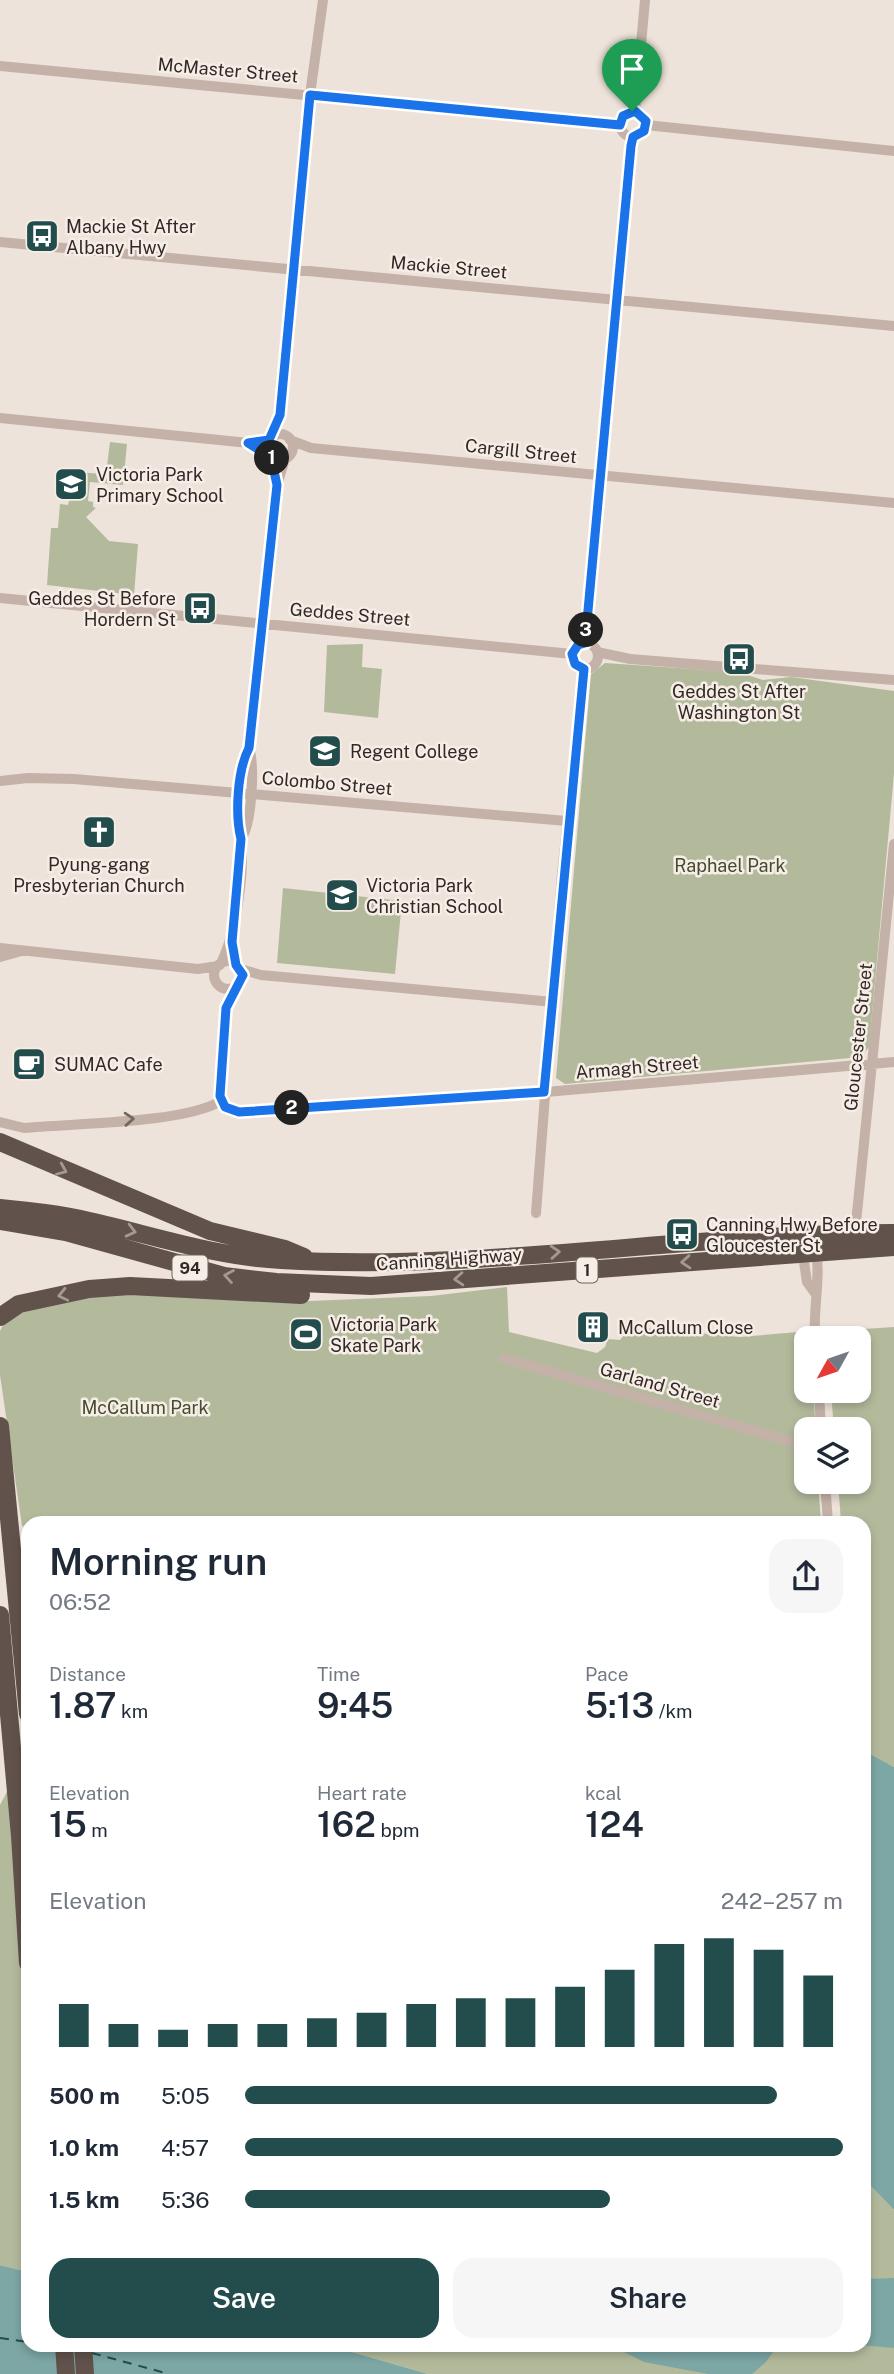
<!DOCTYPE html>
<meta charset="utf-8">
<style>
:root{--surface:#fff;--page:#f6f6f7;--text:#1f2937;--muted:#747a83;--accent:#224d4c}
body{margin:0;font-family:"Public Sans",sans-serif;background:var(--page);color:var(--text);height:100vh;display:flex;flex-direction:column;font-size:26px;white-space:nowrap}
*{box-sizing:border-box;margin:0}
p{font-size:23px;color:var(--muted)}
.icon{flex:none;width:38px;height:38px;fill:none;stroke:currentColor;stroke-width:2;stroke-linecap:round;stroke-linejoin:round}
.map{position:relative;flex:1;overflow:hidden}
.drawer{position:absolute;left:21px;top:1516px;width:850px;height:836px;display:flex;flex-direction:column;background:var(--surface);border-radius:21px;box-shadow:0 4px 10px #0003}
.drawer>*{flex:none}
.needle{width:46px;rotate:230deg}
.buttons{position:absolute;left:794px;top:1326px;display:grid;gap:14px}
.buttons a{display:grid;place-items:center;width:77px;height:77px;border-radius:14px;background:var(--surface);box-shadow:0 4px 10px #0003;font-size:35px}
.pin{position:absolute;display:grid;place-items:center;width:60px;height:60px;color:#fff;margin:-72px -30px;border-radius:50% 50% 50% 0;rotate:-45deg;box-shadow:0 0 7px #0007}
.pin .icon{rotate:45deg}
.km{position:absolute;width:35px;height:35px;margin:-18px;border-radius:50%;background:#222;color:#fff;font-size:19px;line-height:35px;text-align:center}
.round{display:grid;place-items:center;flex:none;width:74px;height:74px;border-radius:21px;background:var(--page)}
.summary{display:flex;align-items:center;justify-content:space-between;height:119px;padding:0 28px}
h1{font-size:38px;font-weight:600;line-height:52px}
.figures{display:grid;grid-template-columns:repeat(3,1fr);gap:10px;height:119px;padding:7px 28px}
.figures div{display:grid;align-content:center}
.figures b{font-size:35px;font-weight:600}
.figures small{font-size:19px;font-weight:400}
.figures p{font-size:19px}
.chart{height:196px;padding:14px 28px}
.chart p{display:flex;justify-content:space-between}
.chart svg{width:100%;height:126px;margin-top:7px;stroke:var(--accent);stroke-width:6}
.cta{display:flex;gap:14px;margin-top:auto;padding:14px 28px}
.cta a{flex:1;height:80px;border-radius:21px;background:var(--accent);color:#fff;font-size:28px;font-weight:600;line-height:80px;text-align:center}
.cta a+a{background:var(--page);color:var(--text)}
ul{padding:0 28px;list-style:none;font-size:23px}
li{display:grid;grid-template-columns:112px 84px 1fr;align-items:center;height:52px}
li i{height:18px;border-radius:9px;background:var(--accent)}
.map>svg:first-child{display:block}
.green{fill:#b3ba9c}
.water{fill:#7da7a5}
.pier{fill:#ede3da}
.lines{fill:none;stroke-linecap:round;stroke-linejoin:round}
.ferry{stroke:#224d4c;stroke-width:2;stroke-dasharray:9 7;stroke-linecap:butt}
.minor{stroke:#c4b2a8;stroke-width:10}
.trunk{stroke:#62524c;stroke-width:18}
.oneway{stroke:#746761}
.oneway2{stroke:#a59891}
.route-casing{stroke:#fff;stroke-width:14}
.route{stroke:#1a73e8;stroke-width:9}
.labels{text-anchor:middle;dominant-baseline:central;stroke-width:5;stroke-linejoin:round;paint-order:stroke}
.shield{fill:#f6ede6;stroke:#6d6460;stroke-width:2}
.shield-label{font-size:16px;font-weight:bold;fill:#322927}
.street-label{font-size:18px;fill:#322927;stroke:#f6ede6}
.poi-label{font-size:18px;fill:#322927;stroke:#f6ede6;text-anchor:start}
.park-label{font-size:18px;fill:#444d2e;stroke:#f6ede6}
</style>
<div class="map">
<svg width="894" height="2374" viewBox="0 0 894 2374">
<rect width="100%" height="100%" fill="#ede3da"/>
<!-- green -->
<path class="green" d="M 110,442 L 127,444 L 123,485 L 90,482 L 88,501 L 93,502 L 93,507 L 96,508 L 86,517 L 109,541 L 138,544 L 134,595 L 47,585 L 51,528 L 58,528 L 60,504 L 68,505 L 73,482 L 72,472 L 106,474 Z
M 363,644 L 362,667 L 382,669 L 378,718 L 324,712 L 327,645 Z
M 605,663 L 738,672 L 763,680 L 791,677 L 894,691 L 894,774 L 869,1047 L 861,1057 L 565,1084 L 556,1078 L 591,674 Z
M 283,888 L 402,901 L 395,974 L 277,963 Z
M 507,1287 L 509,1332 L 597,1353 L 605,1347 L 608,1339 L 620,1340 L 628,1330 L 645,1328 L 740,1337 L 810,1331 L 811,1339 L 807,1339 L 807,1391 L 813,1391 L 816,1430 L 807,1430 L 807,1482 L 818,1482 L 821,1522 L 28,1522 L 28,1527 L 22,1526 L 0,1375 L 0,1331 L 7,1318 L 16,1313 L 102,1294 L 146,1290 L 309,1301 L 431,1296 Z
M 894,1327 L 894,1767 L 865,1751 L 864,1522 L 841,1522 L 838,1482 L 859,1482 L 859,1430 L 834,1430 L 831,1391 L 859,1391 L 859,1339 L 830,1339 L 833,1331 Z
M 12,1782 L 28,1784 L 28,2272 L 0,2265 L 0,1805 Z
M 865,2180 L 894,2210 L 894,2374 L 428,2374 L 328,2345 L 864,2345 Z"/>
<!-- water -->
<path class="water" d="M 865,1751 L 894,1767 L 894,2210 L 865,2180 Z
M 0,2265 L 28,2272 L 28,2345 L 328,2345 L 428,2374 L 0,2374 Z
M 894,2278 L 894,2348 L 860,2345 L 864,2345 L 865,2279 Z
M 610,2345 L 778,2345 L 766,2362 L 752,2374 L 708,2374 L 644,2362 Z"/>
<!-- pier -->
<path class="pier" d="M 0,1520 L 19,1522 L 28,1619 L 28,1788 L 14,1785 L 0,1686 Z"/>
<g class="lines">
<!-- ferry -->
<path class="ferry" d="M 0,2338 L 28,2342
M 50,2345 L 56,2346
M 92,2353 L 169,2374"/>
<!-- minor -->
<path class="minor" d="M 0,66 L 620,125
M 635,111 L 645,0
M620 124a13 13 0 1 1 26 0a13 13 0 1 1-26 0Z
M 646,125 L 894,151
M 0,242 L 894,326
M 0,418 L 249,443 L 269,440
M267 447a13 13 0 1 1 26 0a13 13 0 1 1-26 0Z
M 272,437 L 280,415 L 310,95 L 323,0
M 290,440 L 311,448 L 894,503
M 0,598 L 572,654
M 585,643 L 633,137
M572 656a13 13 0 1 1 26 0a13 13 0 1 1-26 0Z
M 597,652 L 630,659 L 894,680
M 0,781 L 28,778 L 74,779 L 567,821
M 241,839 C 252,824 255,766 249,748
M 0,948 L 198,969 L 218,966
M 0,957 L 18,952
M214 975a14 14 0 1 1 28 0a14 14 0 1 1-28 0Z
M 220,965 C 236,934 245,873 241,838 C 238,812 236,773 249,748 L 277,485 L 285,459
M 240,969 L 261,975 L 553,1002
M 235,987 L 226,1008 L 220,1091 L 221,1101 L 231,1111 L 534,1093 L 894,1062
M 0,1122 L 24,1128 C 73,1123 182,1124 221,1101
M 536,1213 L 562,874 L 584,669
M 855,1233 L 894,844
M 802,1249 L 807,1282 L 815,1293
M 815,1339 C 813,1307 821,1279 816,1248
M 503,1358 L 807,1446
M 819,1391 L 821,1430
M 825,1482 L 828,1522"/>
<!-- trunk -->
<path class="trunk" d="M 0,1142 L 210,1231 L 285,1249 L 304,1257
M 0,1208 C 30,1211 60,1214 89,1221 C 152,1235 216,1257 281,1260 C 485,1272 690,1233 894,1233
M 0,1221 L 66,1232 L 224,1276 L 276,1282 L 371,1286 L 894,1247
M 0,1317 L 19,1304 L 89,1289 L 130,1286 L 301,1295
M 0,1426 L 28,1714
M 0,1615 L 20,1836 L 28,1963
M 64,2345 L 66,2374
M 83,2345 L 85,2374"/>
</g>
<!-- one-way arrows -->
<defs><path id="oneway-chevron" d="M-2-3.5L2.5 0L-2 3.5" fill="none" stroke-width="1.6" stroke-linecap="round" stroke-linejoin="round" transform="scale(1.75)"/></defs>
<use class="oneway" href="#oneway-chevron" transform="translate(129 1119) rotate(-4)"/>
<g class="oneway2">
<use href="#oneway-chevron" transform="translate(62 1170) rotate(23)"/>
<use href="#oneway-chevron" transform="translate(131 1231) rotate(14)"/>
<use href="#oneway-chevron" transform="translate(555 1252) rotate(-4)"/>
<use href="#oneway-chevron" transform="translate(686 1262) rotate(176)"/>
<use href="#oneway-chevron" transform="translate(229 1276) rotate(-171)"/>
<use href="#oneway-chevron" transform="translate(459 1279) rotate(176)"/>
<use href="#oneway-chevron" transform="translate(63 1295) rotate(167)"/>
</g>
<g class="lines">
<!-- route casing -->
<g class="route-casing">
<path id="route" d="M 310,95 L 620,125 L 623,116 L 635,111 L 646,121 L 644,131 L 633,137 L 631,146 L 585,643 L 578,645 L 572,654 L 575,664 L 584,669 L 544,1092 L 239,1112 L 225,1107 L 220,1096 L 226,1008 L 243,975 L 236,965 L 232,942 L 241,839 C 235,815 237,771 249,748 L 277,485 L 271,457 L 248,443 L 269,440 L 280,415 Z"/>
</g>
<!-- route -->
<use href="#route" class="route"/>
</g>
<!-- icons -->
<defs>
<g id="bus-square" transform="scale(1.75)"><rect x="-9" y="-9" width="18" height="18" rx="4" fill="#224d4c" stroke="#f6ede6"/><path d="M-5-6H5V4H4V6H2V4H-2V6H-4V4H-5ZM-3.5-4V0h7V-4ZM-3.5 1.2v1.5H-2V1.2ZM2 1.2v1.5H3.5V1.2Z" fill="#fff"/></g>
<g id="school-square" transform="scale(1.75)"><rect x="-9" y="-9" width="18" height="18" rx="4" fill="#224d4c" stroke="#f6ede6"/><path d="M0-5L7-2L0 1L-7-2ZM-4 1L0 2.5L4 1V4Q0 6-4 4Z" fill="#fff"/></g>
<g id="church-square" transform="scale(1.75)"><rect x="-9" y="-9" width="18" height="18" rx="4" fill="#224d4c" stroke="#f6ede6"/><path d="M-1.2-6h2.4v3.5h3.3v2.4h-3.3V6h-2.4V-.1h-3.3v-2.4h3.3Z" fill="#fff"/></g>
<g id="cafe-square" transform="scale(1.75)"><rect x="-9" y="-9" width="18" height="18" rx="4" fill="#224d4c" stroke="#f6ede6"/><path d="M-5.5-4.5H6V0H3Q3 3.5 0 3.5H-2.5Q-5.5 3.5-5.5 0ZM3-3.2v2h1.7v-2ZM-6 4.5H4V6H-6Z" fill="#fff"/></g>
<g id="building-square" transform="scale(1.75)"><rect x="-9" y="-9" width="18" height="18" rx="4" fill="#224d4c" stroke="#f6ede6"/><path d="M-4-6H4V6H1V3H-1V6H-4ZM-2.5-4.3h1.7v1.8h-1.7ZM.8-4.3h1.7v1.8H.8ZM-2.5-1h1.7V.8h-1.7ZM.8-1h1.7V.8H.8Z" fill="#fff"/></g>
<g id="stadium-square" transform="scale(1.75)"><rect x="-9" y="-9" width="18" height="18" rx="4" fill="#224d4c" stroke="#f6ede6"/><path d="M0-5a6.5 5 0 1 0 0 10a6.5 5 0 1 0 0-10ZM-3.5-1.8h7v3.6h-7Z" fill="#fff"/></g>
</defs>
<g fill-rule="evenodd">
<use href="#bus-square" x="42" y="236"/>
<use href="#school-square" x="71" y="484"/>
<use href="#bus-square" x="200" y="608"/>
<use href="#bus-square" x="739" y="659"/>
<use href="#school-square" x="325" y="751"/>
<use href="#church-square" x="99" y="832"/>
<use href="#school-square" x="342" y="895"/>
<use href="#cafe-square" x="29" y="1064"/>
<use href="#bus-square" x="682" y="1234"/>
<use href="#building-square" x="593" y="1327"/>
<use href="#stadium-square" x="306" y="1334"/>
</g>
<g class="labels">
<!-- shield labels -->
<g class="shield">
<rect x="172.5" y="1255.5" width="35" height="25" rx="5"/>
<rect x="576.5" y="1257.5" width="21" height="25" rx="5"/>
</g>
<g class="shield-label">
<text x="190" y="1268">94</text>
<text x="587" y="1270">1</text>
</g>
<!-- street labels -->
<g class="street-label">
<text transform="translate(228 70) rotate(5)">McMaster Street</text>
<text transform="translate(449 267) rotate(5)">Mackie Street</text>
<text transform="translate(521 451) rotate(6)">Cargill Street</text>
<text transform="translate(350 614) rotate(5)">Geddes Street</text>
<text transform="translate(327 783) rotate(5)">Colombo Street</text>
<text transform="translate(858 1037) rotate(-84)">Gloucester Street</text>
<text transform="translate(637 1067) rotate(-5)">Armagh Street</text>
<text transform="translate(449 1259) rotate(-4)">Canning Highway</text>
<text transform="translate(660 1385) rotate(16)">Garland Street</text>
</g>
<!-- poi labels -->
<g class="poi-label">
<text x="66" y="226">Mackie St After<tspan x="66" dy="21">Albany Hwy</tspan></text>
<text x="96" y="474">Victoria Park<tspan x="96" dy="21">Primary School</tspan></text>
<text x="176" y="598" text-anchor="end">Geddes St Before<tspan x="176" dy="21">Hordern St</tspan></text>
<text x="739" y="691" text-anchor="middle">Geddes St After<tspan x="739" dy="21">Washington St</tspan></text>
<text x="350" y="751">Regent College</text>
<text x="99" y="864" text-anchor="middle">Pyung-gang<tspan x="99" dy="21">Presbyterian Church</tspan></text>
<text x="366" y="885">Victoria Park<tspan x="366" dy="21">Christian School</tspan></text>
<text x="54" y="1064">SUMAC Cafe</text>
<text x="706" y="1224">Canning Hwy Before<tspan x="706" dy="21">Gloucester St</tspan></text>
<text x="330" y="1324">Victoria Park<tspan x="330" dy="21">Skate Park</tspan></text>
<text x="618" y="1327">McCallum Close</text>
</g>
<!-- park labels -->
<g class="park-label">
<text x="730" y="865">Raphael Park</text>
<text x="145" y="1407">McCallum Park</text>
</g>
</g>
</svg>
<div class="buttons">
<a><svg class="needle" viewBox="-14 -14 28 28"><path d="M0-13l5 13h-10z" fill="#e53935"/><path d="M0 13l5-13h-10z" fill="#747a83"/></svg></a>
<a><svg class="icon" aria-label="layers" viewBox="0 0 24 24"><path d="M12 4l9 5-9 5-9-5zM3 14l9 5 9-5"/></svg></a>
</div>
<div class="pin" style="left:632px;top:111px;background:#1e9e55"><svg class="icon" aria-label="arrive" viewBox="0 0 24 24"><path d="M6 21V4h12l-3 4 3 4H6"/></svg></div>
<b class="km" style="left:272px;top:458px">1</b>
<b class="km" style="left:292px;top:1108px">2</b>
<b class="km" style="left:586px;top:630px">3</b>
<section class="drawer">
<div class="summary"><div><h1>Morning run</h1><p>06:52</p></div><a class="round"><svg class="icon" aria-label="share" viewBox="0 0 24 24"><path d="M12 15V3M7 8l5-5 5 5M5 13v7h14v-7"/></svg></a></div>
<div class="figures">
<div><p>Distance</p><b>1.87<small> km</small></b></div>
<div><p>Time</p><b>9:45</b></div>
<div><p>Pace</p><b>5:13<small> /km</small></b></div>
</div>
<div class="figures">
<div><p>Elevation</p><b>15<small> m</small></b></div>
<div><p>Heart rate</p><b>162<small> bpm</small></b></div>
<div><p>kcal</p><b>124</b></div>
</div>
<div class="chart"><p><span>Elevation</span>242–257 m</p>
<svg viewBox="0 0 160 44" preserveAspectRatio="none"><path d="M5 44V29M15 44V36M25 44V38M35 44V36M45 44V36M55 44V34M65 44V32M75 44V29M85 44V27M95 44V27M105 44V23M115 44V17M125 44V8M135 44V6M145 44V10M155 44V19"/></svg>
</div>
<ul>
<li><b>500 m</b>5:05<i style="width:89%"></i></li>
<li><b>1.0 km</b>4:57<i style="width:100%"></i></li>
<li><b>1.5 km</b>5:36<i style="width:61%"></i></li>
</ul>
<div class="cta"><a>Save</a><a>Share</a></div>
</section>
</div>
